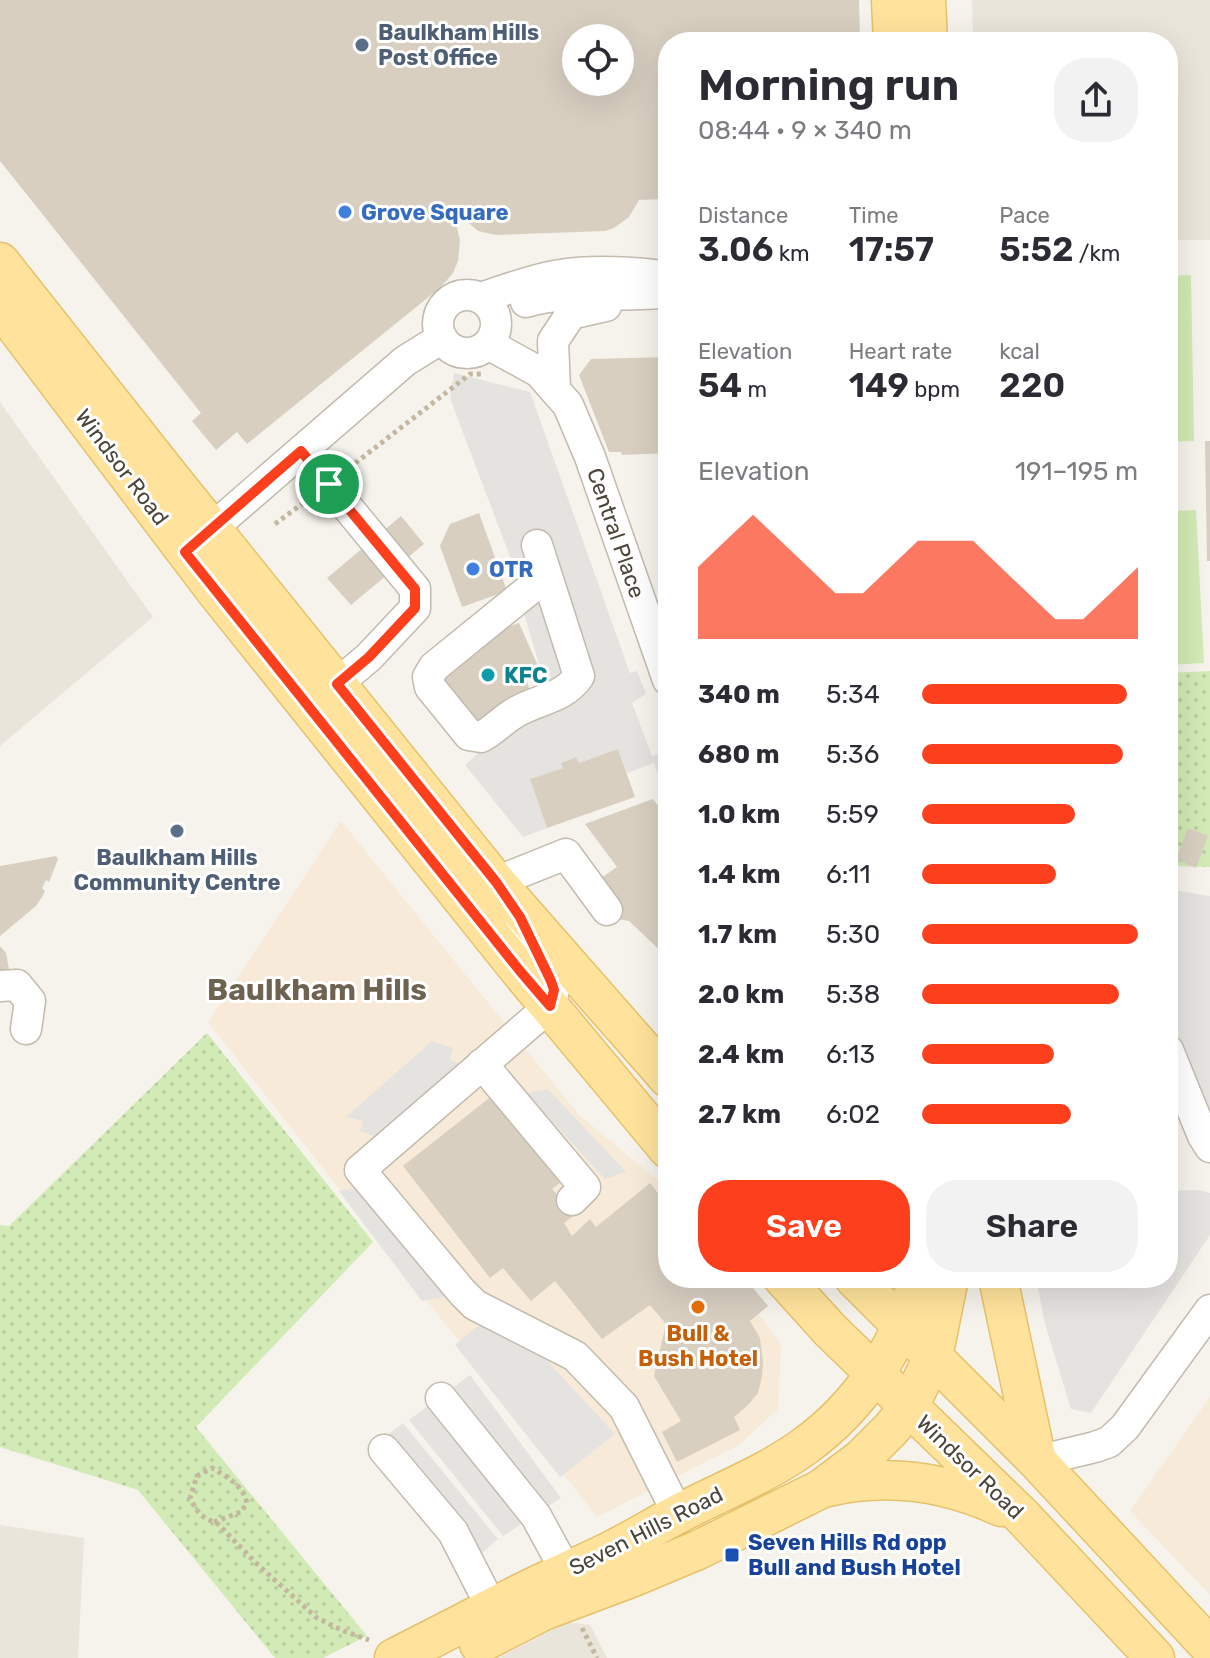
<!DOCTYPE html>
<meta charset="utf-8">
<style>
:root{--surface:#fff;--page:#f2f2f3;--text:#2b2b33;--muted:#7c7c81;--accent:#fc3f1d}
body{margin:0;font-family:Rubik,sans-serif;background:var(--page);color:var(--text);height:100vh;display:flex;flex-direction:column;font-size:30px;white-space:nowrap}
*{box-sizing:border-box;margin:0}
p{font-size:26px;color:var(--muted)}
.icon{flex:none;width:44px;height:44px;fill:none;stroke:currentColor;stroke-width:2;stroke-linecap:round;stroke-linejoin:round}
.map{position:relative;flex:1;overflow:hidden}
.drawer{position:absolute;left:658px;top:32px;width:520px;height:1256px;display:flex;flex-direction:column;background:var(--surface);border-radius:32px;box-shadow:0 8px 32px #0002}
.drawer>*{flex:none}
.buttons{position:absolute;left:562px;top:24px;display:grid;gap:16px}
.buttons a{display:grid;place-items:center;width:72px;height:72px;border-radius:50%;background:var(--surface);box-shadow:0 8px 32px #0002;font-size:40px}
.pin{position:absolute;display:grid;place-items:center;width:68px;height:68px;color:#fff;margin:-34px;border:4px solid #fff;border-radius:50%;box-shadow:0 2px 8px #0007}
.round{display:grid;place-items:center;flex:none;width:84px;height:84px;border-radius:32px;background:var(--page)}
.overview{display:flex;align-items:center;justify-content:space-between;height:136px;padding:0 40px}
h1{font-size:44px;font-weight:600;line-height:60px}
.metrics{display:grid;grid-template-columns:repeat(3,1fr);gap:12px;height:136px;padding:8px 40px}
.metrics div{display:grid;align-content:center}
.metrics b{font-size:34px;font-weight:600}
.metrics small{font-size:22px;font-weight:400}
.metrics p{font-size:22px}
.chart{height:224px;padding:16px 40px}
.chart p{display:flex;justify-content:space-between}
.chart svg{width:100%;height:144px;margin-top:8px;fill:var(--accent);opacity:.7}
.action{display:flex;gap:16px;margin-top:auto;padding:16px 40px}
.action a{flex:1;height:92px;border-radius:32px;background:var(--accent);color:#fff;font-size:32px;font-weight:600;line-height:92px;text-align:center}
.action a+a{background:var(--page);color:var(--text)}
ul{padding:0 40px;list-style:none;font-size:26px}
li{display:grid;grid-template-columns:128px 96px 1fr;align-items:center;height:60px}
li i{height:20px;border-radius:10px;background:var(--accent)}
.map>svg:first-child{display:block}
.residential{fill:#eae5da}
.commercial{fill:#f7ead8}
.green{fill:url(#green-dots)}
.pitch{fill:#d2eab5}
.parking{fill:#e5e3e0}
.building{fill:#d8cfc1;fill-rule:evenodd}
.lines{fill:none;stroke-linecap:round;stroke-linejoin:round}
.minor-casing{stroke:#c2bbae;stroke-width:33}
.major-casing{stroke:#e6c16a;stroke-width:41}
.path{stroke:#c4b79f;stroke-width:5;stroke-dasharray:4 4;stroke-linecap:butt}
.minor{stroke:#fff;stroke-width:30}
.major{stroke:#ffe39c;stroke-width:38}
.route-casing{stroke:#fff;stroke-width:16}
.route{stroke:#fc3f1d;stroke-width:10}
.service-dot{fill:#5c6f8a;stroke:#fff;stroke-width:3}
.shop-dot{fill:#3f7fe0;stroke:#fff;stroke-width:3}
.culture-dot{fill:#0f9aa8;stroke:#fff;stroke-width:3}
.food-dot{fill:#e8710a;stroke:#fff;stroke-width:3}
.transit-dot{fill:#1a4fb4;stroke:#fff;stroke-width:3}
.labels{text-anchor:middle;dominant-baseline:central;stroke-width:6;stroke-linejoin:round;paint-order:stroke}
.service-label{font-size:22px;font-weight:bold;fill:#4e5e75;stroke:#fff;text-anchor:start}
.shop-label{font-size:22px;font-weight:bold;fill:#366cbe;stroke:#fff;text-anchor:start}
.street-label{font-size:22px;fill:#4b4439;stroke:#fff}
.culture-label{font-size:22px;font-weight:bold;fill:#0d838f;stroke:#fff;text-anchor:start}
.food-label{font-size:22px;font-weight:bold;fill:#c56008;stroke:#fff}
.transit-label{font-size:22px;font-weight:bold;fill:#164399;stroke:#fff;text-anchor:start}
.district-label{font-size:30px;font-weight:bold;fill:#6e6250;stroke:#fff}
</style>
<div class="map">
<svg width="1210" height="1658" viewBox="0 0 1210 1658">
<defs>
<pattern id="green-dots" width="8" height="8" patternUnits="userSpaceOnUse" patternTransform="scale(2)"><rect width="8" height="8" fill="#d2eab5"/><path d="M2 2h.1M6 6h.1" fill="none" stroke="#b6ca9c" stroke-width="1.8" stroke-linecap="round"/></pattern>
</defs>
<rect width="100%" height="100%" fill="#f6f3ec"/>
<!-- residential -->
<path class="residential" d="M 972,0 L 1210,0 L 1210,240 L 1168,240 L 1168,42 L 973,42 Z
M 0,402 L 153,617 L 0,746 Z
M 0,1525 L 84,1538 L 78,1658 L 0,1658 Z
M 567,1622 L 590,1625 L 607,1658 L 498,1658 Z"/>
<!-- commercial -->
<path class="commercial" d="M 341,821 L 579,1115 L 659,1181 L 668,1193 L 668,1278 L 731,1278 L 781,1344 L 778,1409 L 739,1445 L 597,1517 L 208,1022 Z
M 1210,1397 L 1210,1595 L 1130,1511 Z"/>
<!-- green -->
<path class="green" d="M 1210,671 L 1210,867 L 1168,866 L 1168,673 Z
M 207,1033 L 373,1242 L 196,1427 L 367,1636 L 323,1658 L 275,1658 L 138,1490 L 0,1447 L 0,1225 L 9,1226 Z"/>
<!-- pitch -->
<path class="pitch" d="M 1191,275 L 1194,441 L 1168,442 L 1168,276 Z
M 1196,510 L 1204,663 L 1168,665 L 1168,511 Z"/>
<!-- parking -->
<path class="parking" d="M 454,373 L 530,392 L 630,673 L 637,671 L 646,694 L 632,703 L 652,756 L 660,754 L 668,762 L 668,803 L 654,763 L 627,773 L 618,749 L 579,763 L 576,757 L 561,763 L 563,768 L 530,779 L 547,828 L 523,837 L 465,765 L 514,720 L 551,705 L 523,610 L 521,586 L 450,398 Z
M 1168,889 L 1210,896 L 1210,1117 L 1168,1009 Z
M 432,1041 L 453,1048 L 450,1060 L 468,1066 L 382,1139 L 360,1131 L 363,1121 L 346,1117 Z
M 548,1089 L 626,1172 L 605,1179 L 526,1093 Z
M 360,1187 L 448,1296 L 422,1301 L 339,1191 Z
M 1200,1190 L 1210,1193 L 1210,1235 L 1091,1413 L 1071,1409 L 1045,1324 L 1036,1278 L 1168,1278 L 1168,1191 Z
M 485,1320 L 540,1353 L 615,1434 L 560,1477 L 455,1345 Z
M 470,1375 L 561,1498 L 503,1536 L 409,1420 Z
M 403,1423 L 498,1539 L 482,1553 L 386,1436 Z"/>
<!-- building -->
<path class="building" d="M 0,0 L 859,0 L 860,42 L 668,42 L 668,206 L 665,199 L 639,200 L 629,217 L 614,228 L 605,231 L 496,235 L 478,231 L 464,219 L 456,224 L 460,240 L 458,261 L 453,273 L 441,287 L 247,444 L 237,432 L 216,450 L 192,421 L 201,413 L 0,161 ZM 576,38 L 620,38 L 620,82 L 576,82 Z
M 668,357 L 668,453 L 622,455 L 621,452 L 609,452 L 579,375 L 591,359 Z
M 1205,441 L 1210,441 L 1210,561 L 1207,561 Z
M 479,513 L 507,591 L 462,607 L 440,546 L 450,524 Z
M 401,516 L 424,544 L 351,605 L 327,578 Z
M 519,623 L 541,673 L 526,677 L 530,692 L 477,726 L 436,680 L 498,630 Z
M 618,749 L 635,797 L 547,828 L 530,779 L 563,768 L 561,763 L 576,757 L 579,763 Z
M 653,799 L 668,819 L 668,958 L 629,921 L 617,919 L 598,880 L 617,867 L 585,824 Z
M 1188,828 L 1208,836 L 1196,868 L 1176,859 Z
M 56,856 L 58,859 L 49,882 L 46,880 L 42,888 L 45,891 L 42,897 L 36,906 L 0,936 L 0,866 Z
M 0,946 L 6,953 L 13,990 L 0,992 Z
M 493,1095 L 568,1177 L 552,1189 L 574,1215 L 564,1223 L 572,1236 L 590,1219 L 596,1227 L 650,1183 L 668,1206 L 668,1278 L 725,1278 L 729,1283 L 736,1278 L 745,1278 L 768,1306 L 750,1321 L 760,1338 L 763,1362 L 762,1376 L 758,1393 L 748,1405 L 734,1417 L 740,1430 L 677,1462 L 662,1432 L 681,1421 L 654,1376 L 666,1324 L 650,1305 L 602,1339 L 555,1281 L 531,1301 L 503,1268 L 490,1278 L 403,1166 Z"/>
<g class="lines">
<!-- minor casing -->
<g class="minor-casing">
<path id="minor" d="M438 324a29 29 0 1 1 58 0a29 29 0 1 1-58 0Z
M 480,298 C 506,290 533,279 560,275 C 592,270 636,272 668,277
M 526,302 C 572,288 621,299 668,292
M 488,344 L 539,372 L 568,405 L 590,457 L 668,680
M 555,390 L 553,341 L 571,314 L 606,306
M 301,451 L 415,589 L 415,608 L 369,657 L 337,684
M 194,544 L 405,361 L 442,338
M 537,545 L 579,676 C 564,698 540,699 518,711 C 504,718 495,730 481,737 L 469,735 L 430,687 L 428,677 L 434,667 L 546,576
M 607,910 L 566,854 L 496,882 L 520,917 L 551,981 L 554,990 L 550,1006 L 360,1170 L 462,1292 L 475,1305 L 575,1356 L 624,1407 L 678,1514
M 0,986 L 17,985 L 30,1001 L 26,1029
M 1168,1050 L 1203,1136 L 1210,1147
M 482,1064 L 585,1187 L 572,1200
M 441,1398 L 536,1516 L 566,1571
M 384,1450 L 453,1532 L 492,1608
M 1037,1461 L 1095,1447 L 1109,1442 L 1125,1427 L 1210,1310"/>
</g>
<!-- major casing -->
<g class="major-casing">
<path id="major" d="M 891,0 L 893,42
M 926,0 L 928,42
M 0,262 L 170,477 L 496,882 L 668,1078
M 0,306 L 214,589 L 520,971 L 668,1149
M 783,1278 L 830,1330 L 1022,1516 L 1155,1658
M 854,1278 L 1037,1461 L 1210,1647
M 998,1278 L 1037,1461
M 828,1487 C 888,1473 945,1481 1001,1507
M 479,1644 L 543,1611 L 631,1578 L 698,1550 L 821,1489 L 861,1459 L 891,1429 L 909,1407 L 933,1357 L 949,1278
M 394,1658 C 434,1638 474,1617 513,1597 C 546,1580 580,1566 612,1550 C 634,1539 655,1526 676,1515 C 719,1492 765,1475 805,1446 C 860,1406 902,1344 918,1278"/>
</g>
<!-- path -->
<path class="path" d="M 349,468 L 470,374 L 483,374
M 275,524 L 306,501
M 214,1522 L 241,1512 L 247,1503 C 243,1485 227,1477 212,1468 L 197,1476 L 190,1498 C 199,1515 201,1517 218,1524 L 257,1564 L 317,1618 L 344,1631 L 369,1640
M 582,1628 L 597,1658"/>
<!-- minor -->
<use href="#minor" class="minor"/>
<!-- major -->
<use href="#major" class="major"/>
</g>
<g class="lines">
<!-- route casing -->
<g class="route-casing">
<path id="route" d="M 301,451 L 415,589 L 415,608 L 369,657 L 337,684 L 496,882 L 520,917 L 551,981 L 554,990 L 550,1006 L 520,971 L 185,552 Z"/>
</g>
<!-- route -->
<use href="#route" class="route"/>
</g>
<!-- markers -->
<g class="service-dot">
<circle cx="362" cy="45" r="8"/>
<circle cx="177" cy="831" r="8"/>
</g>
<g class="shop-dot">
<circle cx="345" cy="212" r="8"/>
<circle cx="473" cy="569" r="8"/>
</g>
<circle class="culture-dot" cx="488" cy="675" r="8"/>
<circle class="food-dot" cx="698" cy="1307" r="8"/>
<rect class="transit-dot" x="724" y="1547" width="16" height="16" rx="4"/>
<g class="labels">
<!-- service labels -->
<g class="service-label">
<text x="378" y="32">Baulkham Hills<tspan x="378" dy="25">Post Office</tspan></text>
<text x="177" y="857" text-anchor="middle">Baulkham Hills<tspan x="177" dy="25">Community Centre</tspan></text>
</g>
<!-- shop labels -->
<g class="shop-label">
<text x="361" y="212">Grove Square</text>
<text x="489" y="569">OTR</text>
</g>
<!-- street labels -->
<g class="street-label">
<text transform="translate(122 467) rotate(53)">Windsor Road</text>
<text transform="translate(616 533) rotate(71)">Central Place</text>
<text transform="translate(970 1467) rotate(44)">Windsor Road</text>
<text transform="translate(646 1531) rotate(-27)">Seven Hills Road</text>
</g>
<!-- culture labels -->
<g class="culture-label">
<text x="504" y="675">KFC</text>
</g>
<!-- food labels -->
<g class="food-label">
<text x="698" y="1333">Bull &amp;<tspan x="698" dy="25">Bush Hotel</tspan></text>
</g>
<!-- transit labels -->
<g class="transit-label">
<text x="748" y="1542">Seven Hills Rd opp<tspan x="748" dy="25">Bull and Bush Hotel</tspan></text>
</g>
<!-- district labels -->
<g class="district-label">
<text x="317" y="990">Baulkham Hills</text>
</g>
</g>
</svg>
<div class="buttons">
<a><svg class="icon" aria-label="locate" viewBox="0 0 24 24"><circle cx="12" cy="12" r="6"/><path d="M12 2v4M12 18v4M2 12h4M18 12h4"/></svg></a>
</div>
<div class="pin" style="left:329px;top:484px;background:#1e9e55"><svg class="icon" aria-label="arrive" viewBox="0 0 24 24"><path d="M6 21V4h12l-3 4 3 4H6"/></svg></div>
<section class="drawer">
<div class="overview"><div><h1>Morning run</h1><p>08:44 · 9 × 340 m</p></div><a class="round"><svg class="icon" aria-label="share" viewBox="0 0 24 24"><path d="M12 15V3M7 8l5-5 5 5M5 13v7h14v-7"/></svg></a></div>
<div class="metrics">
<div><p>Distance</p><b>3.06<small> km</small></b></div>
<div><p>Time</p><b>17:57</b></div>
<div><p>Pace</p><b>5:52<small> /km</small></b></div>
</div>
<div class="metrics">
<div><p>Elevation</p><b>54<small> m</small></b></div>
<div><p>Heart rate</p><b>149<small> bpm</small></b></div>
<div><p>kcal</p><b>220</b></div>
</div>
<div class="chart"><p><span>Elevation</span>191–195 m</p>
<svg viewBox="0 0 160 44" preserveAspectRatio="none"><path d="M0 44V22L10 14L20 6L30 14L40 22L50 30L60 30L70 22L80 14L90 14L100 14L110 22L120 30L130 38L140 38L150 30L160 22V44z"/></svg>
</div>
<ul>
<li><b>340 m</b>5:34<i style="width:95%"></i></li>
<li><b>680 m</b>5:36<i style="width:93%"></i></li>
<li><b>1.0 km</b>5:59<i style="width:71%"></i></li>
<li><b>1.4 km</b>6:11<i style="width:62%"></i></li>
<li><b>1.7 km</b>5:30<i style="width:100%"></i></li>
<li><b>2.0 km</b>5:38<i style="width:91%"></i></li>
<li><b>2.4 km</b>6:13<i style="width:61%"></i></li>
<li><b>2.7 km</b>6:02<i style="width:69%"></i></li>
</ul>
<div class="action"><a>Save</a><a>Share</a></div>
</section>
</div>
